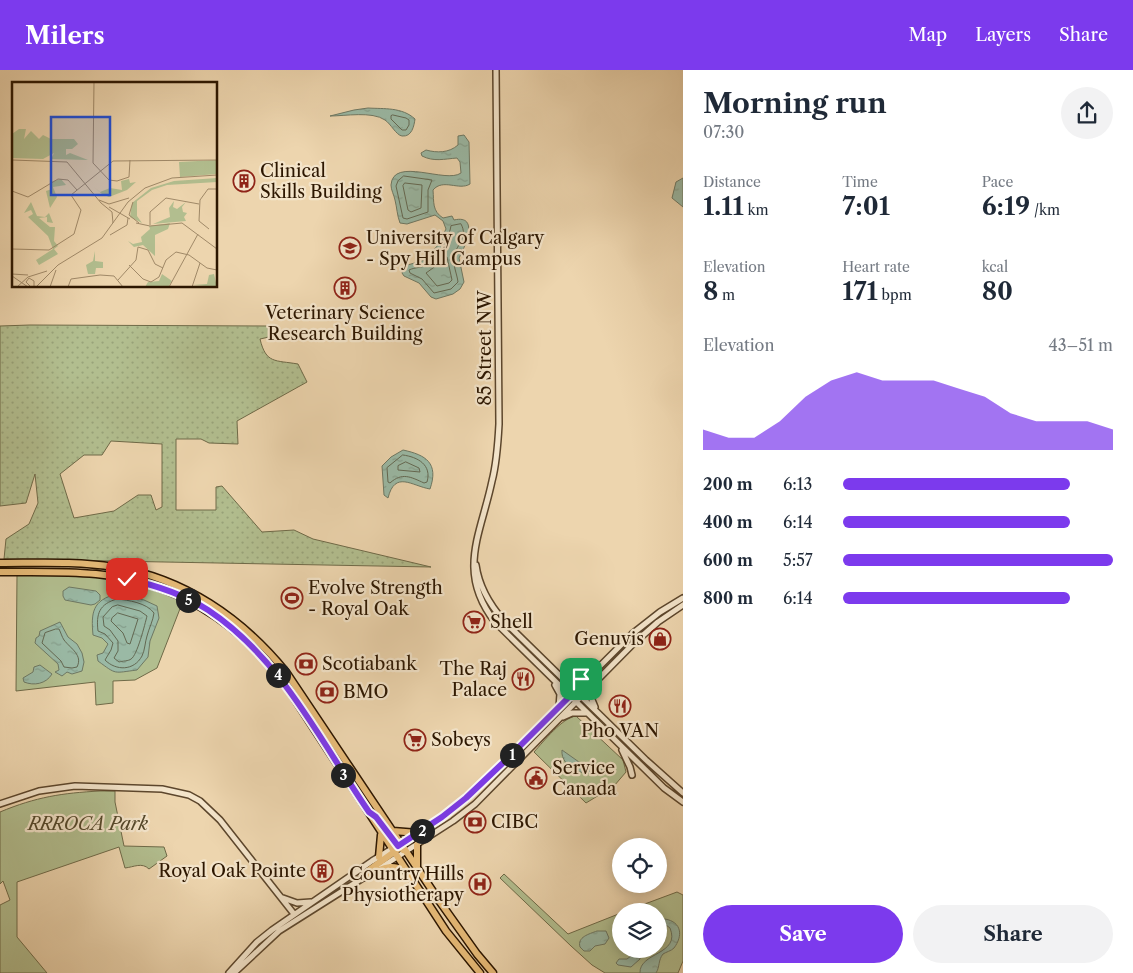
<!DOCTYPE html>
<meta charset="utf-8">
<style>
:root{--surface:#fff;--page:#f2f2f3;--text:#1f2937;--muted:#747a83;--accent:#7c3aed}
body{margin:0;font-family:"Libre Caslon Text",serif;background:var(--page);color:var(--text);height:100vh;display:flex;flex-direction:column;font-size:19px;white-space:nowrap}
*{box-sizing:border-box;margin:0}
p{font-size:16px;color:var(--muted)}
.icon{flex:none;width:28px;height:28px;fill:none;stroke:currentColor;stroke-width:2;stroke-linecap:round;stroke-linejoin:round}
.map{position:relative;flex:1;overflow:hidden}
.details{display:flex;flex-direction:column;background:var(--surface);width:450px}
.details>*{flex:none}
.tools{position:absolute;left:612px;top:768px;display:grid;gap:10px}
.tools a{display:grid;place-items:center;width:55px;height:55px;border-radius:50%;background:var(--surface);box-shadow:0 2px 12px #0003;font-size:25px}
.pin{position:absolute;display:grid;place-items:center;width:42px;height:42px;color:#fff;margin:-21px;border-radius:10px;box-shadow:0 2px 8px #0006}
.km{position:absolute;width:25px;height:25px;margin:-12px;border-radius:50%;background:#222;color:#fff;font-size:14px;line-height:25px;text-align:center}
.round{display:grid;place-items:center;flex:none;width:52px;height:52px;border-radius:26px;background:var(--page)}
.summary{display:flex;align-items:center;justify-content:space-between;height:85px;padding:0 20px}
h1{font-size:28px;font-weight:700;line-height:38px}
.metrics{display:grid;grid-template-columns:repeat(3,1fr);gap:8px;height:85px;padding:5px 20px}
.metrics div{display:grid;align-content:center}
.metrics b{font-size:25px;font-weight:700}
.metrics small{font-size:14px;font-weight:400}
.metrics p{font-size:14px}
.chart{height:140px;padding:10px 20px}
.chart p{display:flex;justify-content:space-between}
.chart svg{width:100%;height:90px;margin-top:5px;fill:var(--accent);opacity:.7}
.button{display:flex;gap:10px;margin-top:auto;padding:10px 20px}
.button a{flex:1;height:58px;border-radius:30px;background:var(--accent);color:#fff;font-size:20px;font-weight:700;line-height:58px;text-align:center}
.button a+a{background:var(--page);color:var(--text)}
ul{padding:0 20px;list-style:none;font-size:16px}
li{display:grid;grid-template-columns:80px 60px 1fr;align-items:center;height:38px}
li i{height:12px;border-radius:6px;background:var(--accent)}
header{display:flex;align-items:center;gap:30px;box-sizing:border-box;height:70px;padding:0 25px;background:var(--accent);color:#fff}
header strong{font-size:24px}
nav{display:flex;gap:28px;margin-inline-start:auto;font-size:18px}
main{display:flex;flex:1;min-height:0}
.map>svg:first-child{display:block}
.grass{fill:url(#grass-dots);stroke:#6f6a48;fill-rule:evenodd}
.green{fill:#b2be8f;stroke:#6f6a48}
.water{fill:url(#water-ripples);stroke:#6e7863}
.lines{fill:none;stroke-linecap:round;stroke-linejoin:round}
.shore{stroke:#636852;stroke-width:1}
.minor-casing{stroke:#5c462c;stroke-width:8}
.major-casing{stroke:#2c1600;stroke-width:9}
.minor{stroke:#f3e4ca;stroke-width:5}
.major{stroke:#e6ba77;stroke-width:6}
.route-casing{stroke:#fff;stroke-width:10}
.route{stroke:#7c3aed;stroke-width:6}
.labels{text-anchor:middle;dominant-baseline:central;stroke-width:4.5;stroke-linejoin:round;paint-order:stroke}
.poi-label{font-size:18px;fill:#2c1600;stroke:#f3e4ca;text-anchor:start}
.street-label{font-size:18px;fill:#2c1600;stroke:#f3e4ca}
.park-label{font-size:18px;font-style:italic;fill:#54482b;stroke:#f3e4ca}
.inset-road{fill:none;stroke:#a08968;stroke-width:1}
.view{fill:#1d4ed8;fill-opacity:0.15;stroke:#1d4ed8;stroke-width:2.5}
.inset-edge{fill:none;stroke:#2c1600;stroke-width:2.5}
</style>
<header>
<strong>Milers</strong>
<nav><a>Map</a><a>Layers</a><a>Share</a></nav>
</header>
<main>
<div class="map">
<svg width="683" height="903" viewBox="0 0 683 903">
<defs>
<pattern id="grass-dots" width="8" height="8" patternUnits="userSpaceOnUse" patternTransform="scale(1.25)"><rect width="8" height="8" fill="#b2be8f"/><path d="M2 2h.1M6 6h.1" fill="none" stroke="#99a37a" stroke-width="1.8" stroke-linecap="round"/></pattern>
<pattern id="water-ripples" width="26" height="14" patternUnits="userSpaceOnUse" patternTransform="scale(1.25)"><rect width="26" height="14" fill="#9ab9a5"/><path d="M2 4q2-2 4 0t4 0M15 11q2-2 4 0t4 0" fill="none" stroke="#859e8c"/></pattern>
</defs>
<rect width="100%" height="100%" fill="#edd5ae"/>
<filter id="stains"><feTurbulence type="fractalNoise" baseFrequency=".004" numOctaves="4"/><feColorMatrix values="0 0 0 0 .2 0 0 0 0 .09 0 0 0 0 .02 0 0 0 .5 -.17"/></filter>
<radialGradient id="worn" r=".72"><stop offset=".6" stop-color="#630" stop-opacity="0"/><stop offset="1" stop-color="#630" stop-opacity=".3"/></radialGradient>
<!-- grass -->
<path class="grass" d="M 30,255 L 268,256 L 269,267 L 260,269 C 266,294 275,290 298,294 L 307,312 L 237,351 L 238,374 L 209,373 L 201,369 L 176,369 L 176,440 L 216,440 L 216,417 L 222,416 L 262,462 L 294,460 L 313,469 L 431,497 L 4,489 L 6,469 L 29,454 L 38,433 L 35,404 L 26,433 L 0,436 L 0,256 ZM 111,371 L 162,374 L 162,437 L 156,440 L 151,425 L 138,425 L 114,441 L 74,448 L 60,404 L 84,385 L 102,385 Z"/>
<!-- green -->
<path class="green" d="M 17,505 C 44,505 72,504 98,507 C 128,511 156,519 183,531 L 157,598 L 135,610 L 113,611 L 113,633 L 96,635 L 95,612 L 16,621 Z
M 576,646 L 623,690 L 626,702 L 614,716 L 586,733 L 534,682 C 544,671 562,648 576,646 Z
M 100,721 L 115,721 L 115,732 L 124,776 L 164,777 L 167,786 L 149,799 C 142,792 134,797 125,798 L 119,777 L 17,812 L 17,867 L 47,903 L 0,903 L 0,835 L 10,830 L 3,811 L 0,814 L 0,742 C 36,727 62,723 100,721 Z
M 504,804 L 568,864 L 621,843 L 621,879 L 659,879 L 659,841 L 626,841 L 677,822 L 683,825 L 683,891 L 678,903 L 605,903 L 592,895 L 571,876 L 500,808 Z"/>
<!-- water -->
<path class="water" d="M 368,38 C 384,39 402,37 415,49 C 414,56 412,67 402,66 C 396,65 391,54 385,50 C 372,41 345,46 330,46 L 354,40 Z
M 464,65 L 469,72 L 470,114 C 459,121 443,108 433,120 C 434,132 432,141 443,148 L 452,146 L 454,150 C 480,144 465,177 459,188 L 464,212 L 460,219 L 453,224 L 436,229 L 431,227 L 419,213 L 404,206 L 402,203 L 404,196 L 425,190 L 438,175 L 446,159 L 443,151 L 435,145 L 407,154 L 400,153 C 397,145 397,138 395,130 C 394,125 391,120 391,115 C 393,86 446,114 461,103 L 460,92 L 457,88 C 444,89 434,92 422,86 L 421,83 L 426,80 C 437,83 449,83 458,75 L 458,66 Z
M 683,108 L 683,137 L 672,128 L 676,112 Z
M 403,380 C 426,385 439,393 430,419 C 412,416 395,400 388,428 L 384,425 L 382,396 L 391,387 Z
M 69,517 L 96,521 L 100,525 L 100,530 L 95,534 L 91,535 L 65,530 L 63,526 L 63,521 Z
M 117,524 L 144,530 L 157,536 L 159,548 L 150,571 L 148,587 L 137,600 C 113,603 117,605 98,591 L 97,585 L 103,583 L 108,574 L 102,568 L 93,565 C 91,543 92,530 117,524 Z
M 60,552 L 68,567 L 77,574 L 82,583 L 84,592 L 82,601 L 72,604 L 67,602 L 62,606 L 55,602 L 59,600 L 58,594 L 35,573 L 36,568 L 39,566 L 40,561 Z
M 40,595 L 52,604 C 46,614 34,616 24,612 L 23,608 L 33,602 L 34,597 Z
M 562,680 L 579,692 L 599,697 L 602,698 L 602,701 C 588,709 560,698 562,680 Z
M 665,849 C 682,852 683,866 674,878 C 671,881 666,882 663,884 C 658,890 660,897 656,903 L 640,903 C 639,882 681,885 670,858 L 666,855 L 659,856 L 659,852 Z
M 597,861 L 606,861 L 609,868 L 605,874 L 595,876 L 590,881 L 584,881 L 580,877 C 577,867 589,864 597,861 Z
M 631,879 L 640,879 L 640,889 L 631,897 L 618,895 L 616,893 L 619,889 L 627,889 L 631,886 Z"/>
<g class="lines">
<!-- shore -->
<path class="shore" d="M 393,45 L 406,48 L 409,50 L 409,55 L 406,60 L 402,60 L 391,49 L 391,46 Z
M 404,106 L 432,110 L 428,120 L 428,142 L 407,149 L 403,148 L 396,116 L 398,111 Z
M 405,113 L 422,115 L 421,138 L 411,142 L 408,140 L 403,116 Z
M 461,154 C 469,168 455,175 454,188 C 453,196 457,204 458,212 L 451,219 L 434,223 L 422,209 L 410,203 L 409,200 C 415,197 423,198 429,194 C 437,188 450,166 451,156 Z
M 443,186 L 447,187 L 452,210 L 449,213 L 437,216 L 426,203 L 433,198 Z
M 403,385 C 418,387 432,395 427,412 L 424,413 C 411,407 402,402 390,413 L 388,412 L 387,398 Z
M 406,392 L 419,398 L 420,402 L 398,400 L 398,396 Z
M 117,529 C 128,530 147,533 154,543 C 153,551 149,558 147,566 C 145,572 145,580 142,586 C 134,601 116,601 105,590 L 111,580 L 113,573 L 105,564 L 98,561 C 96,544 99,534 117,529 Z
M 118,535 L 140,541 L 147,546 C 145,554 137,586 131,589 C 129,591 122,591 119,592 L 114,588 L 118,581 L 118,571 L 110,560 L 104,556 L 103,547 L 112,537 Z
M 118,543 L 138,549 L 130,574 L 127,573 L 123,563 L 111,551 L 112,548 Z
M 56,559 L 59,559 C 61,563 62,567 64,570 C 71,579 83,585 77,597 L 72,598 L 64,597 L 61,591 L 42,573 L 45,563 Z"/>
<!-- minor casing -->
<g class="minor-casing">
<path id="minor" d="M 496,0 L 499,354 C 498,373 497,392 492,411 C 481,464 456,502 495,552 L 664,718 L 683,732
M 476,495 C 479,517 490,535 504,551 L 646,690 L 683,723
M 565,611 L 575,611 L 589,607
M 555,615 L 560,624 L 559,637
M 591,617 L 590,625 L 595,637
M 563,647 L 572,643 L 586,643
M 622,680 L 630,697 L 632,705
M 0,734 L 39,721 L 75,716 L 162,719 L 189,725 L 200,731 L 220,750 L 294,844
M 380,798 L 453,751 L 475,734 L 633,574 L 658,552 L 683,535
M 283,828 L 297,833 L 311,832
M 229,903 L 257,872 L 272,860 L 372,791 L 430,756 L 466,729 L 506,690 L 632,564 L 660,542 L 683,528
M 234,903 L 279,861 L 366,806"/>
</g>
<!-- major casing -->
<g class="major-casing">
<path id="major" d="M 0,493 C 38,493 77,491 114,497 C 184,508 242,548 286,602 L 440,832 L 477,884 L 493,903
M 0,502 C 32,502 64,501 96,504 C 175,512 235,549 283,611 L 446,861 L 480,903
M 372,744 C 385,752 391,770 403,780
M 393,761 L 418,763
M 417,775 L 417,796
M 379,787 L 381,765
M 372,803 C 387,797 391,794 406,801
M 365,807 L 369,800 L 397,780"/>
</g>
<!-- minor -->
<use href="#minor" class="minor"/>
<!-- major -->
<use href="#major" class="major"/>
</g>
<g class="lines">
<!-- route casing -->
<g class="route-casing">
<path id="route" d="M 127,509 C 155,515 183,524 208,540 C 282,589 320,671 369,742 L 376,747 L 398,776 L 442,747 L 466,728 L 506,690 L 589,607 L 581,609"/>
</g>
<!-- route -->
<use href="#route" class="route"/>
</g>
<!-- icons -->
<defs>
<g id="building-ring" transform="scale(1.125)"><circle r="9.5" fill="#f3e4ca" stroke="#8f2418" stroke-width="1.5"/><path d="M-4-6H4V6H1V3H-1V6H-4ZM-2.5-4.3h1.7v1.8h-1.7ZM.8-4.3h1.7v1.8H.8ZM-2.5-1h1.7V.8h-1.7ZM.8-1h1.7V.8H.8Z" fill="#8f2418"/></g>
<g id="university-ring" transform="scale(1.125)"><circle r="9.5" fill="#f3e4ca" stroke="#8f2418" stroke-width="1.5"/><path d="M0-5L7-2L0 1L-7-2ZM-4 1L0 2.5L4 1V4Q0 6-4 4Z" fill="#8f2418"/></g>
<g id="stadium-ring" transform="scale(1.125)"><circle r="9.5" fill="#f3e4ca" stroke="#8f2418" stroke-width="1.5"/><path d="M0-5a6.5 5 0 1 0 0 10a6.5 5 0 1 0 0-10ZM-3.5-1.8h7v3.6h-7Z" fill="#8f2418"/></g>
<g id="supermarket-ring" transform="scale(1.125)"><circle r="9.5" fill="#f3e4ca" stroke="#8f2418" stroke-width="1.5"/><path d="M-6-5.5h2.5l.6 2H6L4.5 2H-2.5L-4.4-4H-6ZM-1.5 3.2a1.3 1.3 0 1 0 .1 0ZM3 3.2a1.3 1.3 0 1 0 .1 0Z" fill="#8f2418"/></g>
<g id="shop-ring" transform="scale(1.125)"><circle r="9.5" fill="#f3e4ca" stroke="#8f2418" stroke-width="1.5"/><path d="M-5-2.5h2.3a2.7 3.5 0 0 1 5.4 0H5L5.5 6h-11ZM-1.5-2.5h3a1.5 2.3 0 0 0-3 0Z" fill="#8f2418"/></g>
<g id="bank-ring" transform="scale(1.125)"><circle r="9.5" fill="#f3e4ca" stroke="#8f2418" stroke-width="1.5"/><path d="M-6-4H6V4H-6ZM0-2.3a2.3 2.3 0 1 0 0 4.6a2.3 2.3 0 1 0 0-4.6Z" fill="#8f2418"/></g>
<g id="restaurant-ring" transform="scale(1.125)"><circle r="9.5" fill="#f3e4ca" stroke="#8f2418" stroke-width="1.5"/><path d="M-5-6h1v4h1v-4h1v4h1v-4h1v5L-1.5 .5V6h-2V.5L-5-1ZM5-6V6H3V1.5H1.5Q1.5-4 5-6Z" fill="#8f2418"/></g>
<g id="civic-ring" transform="scale(1.125)"><circle r="9.5" fill="#f3e4ca" stroke="#8f2418" stroke-width="1.5"/><path d="M-.6-6.5H3V-4.5H.6V-3L4-1V1h2V6H-6V1h2V-1L-.6-3ZM-1.2 2.5V6h2.4V2.5Z" fill="#8f2418"/></g>
<g id="hospital-ring" transform="scale(1.125)"><circle r="9.5" fill="#f3e4ca" stroke="#8f2418" stroke-width="1.5"/><path d="M-5-5h3v3.5h4V-5h3V5h-3V1.5h-4V5h-3Z" fill="#8f2418"/></g>
</defs>
<g fill-rule="evenodd">
<use href="#building-ring" x="244" y="111"/>
<use href="#university-ring" x="350" y="178"/>
<use href="#building-ring" x="345" y="218"/>
<use href="#stadium-ring" x="292" y="528"/>
<use href="#supermarket-ring" x="474" y="552"/>
<use href="#shop-ring" x="660" y="569"/>
<use href="#bank-ring" x="306" y="594"/>
<use href="#restaurant-ring" x="523" y="609"/>
<use href="#bank-ring" x="327" y="622"/>
<use href="#restaurant-ring" x="620" y="636"/>
<use href="#supermarket-ring" x="415" y="670"/>
<use href="#civic-ring" x="536" y="708"/>
<use href="#bank-ring" x="475" y="752"/>
<use href="#building-ring" x="322" y="801"/>
<use href="#hospital-ring" x="480" y="814"/>
</g>
<g class="labels">
<!-- poi labels -->
<g class="poi-label">
<text x="260" y="101">Clinical<tspan x="260" dy="21">Skills Building</tspan></text>
<text x="366" y="168">University of Calgary<tspan x="366" dy="21">- Spy Hill Campus</tspan></text>
<text x="345" y="243" text-anchor="middle">Veterinary Science<tspan x="345" dy="21">Research Building</tspan></text>
<text x="308" y="518">Evolve Strength<tspan x="308" dy="21">- Royal Oak</tspan></text>
<text x="490" y="552">Shell</text>
<text x="644" y="569" text-anchor="end">Genuvis</text>
<text x="322" y="594">Scotiabank</text>
<text x="507" y="599" text-anchor="end">The Raj<tspan x="507" dy="21">Palace</tspan></text>
<text x="343" y="622">BMO</text>
<text x="620" y="661" text-anchor="middle">Pho VAN</text>
<text x="431" y="670">Sobeys</text>
<text x="552" y="698">Service<tspan x="552" dy="21">Canada</tspan></text>
<text x="491" y="752">CIBC</text>
<text x="306" y="801" text-anchor="end">Royal Oak Pointe</text>
<text x="464" y="804" text-anchor="end">Country Hills<tspan x="464" dy="21">Physiotherapy</tspan></text>
</g>
<!-- street labels -->
<g class="street-label">
<text transform="translate(485 278) rotate(-90)">85 Street NW</text>
</g>
<!-- park labels -->
<g class="park-label">
<text x="88" y="754">RRROCA Park</text>
</g>
</g>
<!-- overview -->
<g transform="translate(12 12)">
<rect width="205" height="205" fill="#edd5ae"/>
<path d="M 7,47 L 14,47 L 12,57 L 19,49 L 27,57 L 31,53 L 39,57 L 62,57 L 66,62 L 60,67 L 54,67 L 54,73 L 58,71 L 76,78 L 39,77 L 42,71 L 31,77 L 0,76 L 0,52 ZM 205,96 L 205,100 L 155,103 L 140,108 L 125,119 L 125,134 L 130,141 L 118,135 L 120,121 L 139,106 L 162,99 Z" fill="#b2be8f"/>
<path d="M 205,78 L 205,92 L 168,95 L 167,80 ZM 49,97 L 54,103 L 41,105 L 45,115 L 38,126 L 34,109 L 40,107 L 38,100 ZM 117,97 L 118,101 L 124,100 L 115,108 L 97,115 L 90,112 L 82,105 L 88,110 L 98,106 L 110,108 L 109,99 ZM 162,119 L 161,125 L 165,127 L 174,120 L 170,125 L 171,130 L 175,131 L 172,135 L 174,139 L 141,142 L 158,135 L 157,126 ZM 19,120 L 25,134 L 33,135 L 37,131 L 41,141 L 35,140 L 35,135 L 27,136 L 38,145 L 43,145 L 42,159 L 46,164 L 42,167 L 46,172 L 27,183 L 24,178 L 41,167 L 36,154 L 16,135 L 21,132 L 19,128 L 12,131 ZM 158,141 L 156,147 L 143,153 L 143,174 L 131,163 L 122,165 L 116,159 L 121,162 L 130,160 L 129,155 L 138,147 L 137,144 ZM 83,169 L 83,179 L 91,180 L 91,186 L 84,186 L 83,192 L 76,192 L 74,183 L 81,179 ZM 150,192 L 160,199 L 156,205 L 133,205 L 136,200 L 147,199 ZM 202,192 L 205,205 L 181,203 L 195,202 L 197,193 Z" fill="#b2be8f"/>
<path class="inset-road" d="M 82,0 L 81,81 L 97,98 L 105,99 L 117,95 L 118,78M 0,78 L 55,80 L 89,121M 0,109 L 16,115 L 46,97 L 56,98 L 65,108M 59,113 L 101,79 L 205,78M 87,118 L 97,122 L 117,116M 121,120 L 117,133 L 127,141M 89,121 L 100,130 L 101,141M 97,125 L 118,137M 124,141 L 138,144 L 170,141 L 205,167M 138,143 L 138,130 L 154,116 L 187,122M 197,147 L 187,139 L 188,118 L 196,107 L 205,107M 98,153 L 115,143 L 116,136M 0,167 L 37,168 L 62,152 L 69,128 L 59,113M 117,183 L 131,197 L 139,200 L 147,195 L 154,178 L 164,170 L 177,173 L 195,186 L 205,188M 0,192 L 16,193M 0,194 L 16,205M 106,198 L 124,178 L 126,165 L 136,168 L 143,182 L 151,186M 5,205 L 16,195 L 35,189M 19,205 L 14,200 L 17,196 L 22,199 L 22,205M 24,205 L 46,183 L 90,156 L 116,120 L 133,106 L 160,96 L 205,93M 38,205 L 44,188M 56,205 L 59,197 L 88,193 L 102,194 L 111,205M 157,205 L 186,152M 180,205 L 188,181"/>
<path class="view" d="M 39,35 L 98,35 L 98,113 L 39,113 Z"/>
<rect width="205" height="205" class="inset-edge"/>
</g>
<rect width="100%" height="100%" filter="url(#stains)"/>
<rect width="100%" height="100%" fill="url(#worn)"/>
</svg>
<div class="tools">
<a><svg class="icon" aria-label="locate" viewBox="0 0 24 24"><circle cx="12" cy="12" r="6"/><path d="M12 2v4M12 18v4M2 12h4M18 12h4"/></svg></a>
<a><svg class="icon" aria-label="layers" viewBox="0 0 24 24"><path d="M12 4l9 5-9 5-9-5zM3 14l9 5 9-5"/></svg></a>
</div>
<div class="pin" style="left:581px;top:609px;background:#1e9e55"><svg class="icon" aria-label="arrive" viewBox="0 0 24 24"><path d="M6 21V4h12l-3 4 3 4H6"/></svg></div>
<div class="pin" style="left:127px;top:509px;background:#d93025"><svg class="icon" aria-label="check" viewBox="0 0 24 24"><path d="M5 12l5 5 9-10"/></svg></div>
<b class="km" style="left:512px;top:685px">1</b>
<b class="km" style="left:422px;top:761px">2</b>
<b class="km" style="left:343px;top:705px">3</b>
<b class="km" style="left:278px;top:605px">4</b>
<b class="km" style="left:188px;top:530px">5</b>
</div>
<section class="details">
<div class="summary"><div><h1>Morning run</h1><p>07:30</p></div><a class="round"><svg class="icon" aria-label="share" viewBox="0 0 24 24"><path d="M12 15V3M7 8l5-5 5 5M5 13v7h14v-7"/></svg></a></div>
<div class="metrics">
<div><p>Distance</p><b>1.11<small> km</small></b></div>
<div><p>Time</p><b>7:01</b></div>
<div><p>Pace</p><b>6:19<small> /km</small></b></div>
</div>
<div class="metrics">
<div><p>Elevation</p><b>8<small> m</small></b></div>
<div><p>Heart rate</p><b>171<small> bpm</small></b></div>
<div><p>kcal</p><b>80</b></div>
</div>
<div class="chart"><p><span>Elevation</span>43–51 m</p>
<svg viewBox="0 0 160 44" preserveAspectRatio="none"><path d="M0 44V34L10 38L20 38L30 30L40 18L50 10L60 6L70 10L80 10L90 10L100 14L110 18L120 26L130 30L140 30L150 30L160 34V44z"/></svg>
</div>
<ul>
<li><b>200 m</b>6:13<i style="width:84%"></i></li>
<li><b>400 m</b>6:14<i style="width:84%"></i></li>
<li><b>600 m</b>5:57<i style="width:100%"></i></li>
<li><b>800 m</b>6:14<i style="width:84%"></i></li>
</ul>
<div class="button"><a>Save</a><a>Share</a></div>
</section>
</main>
